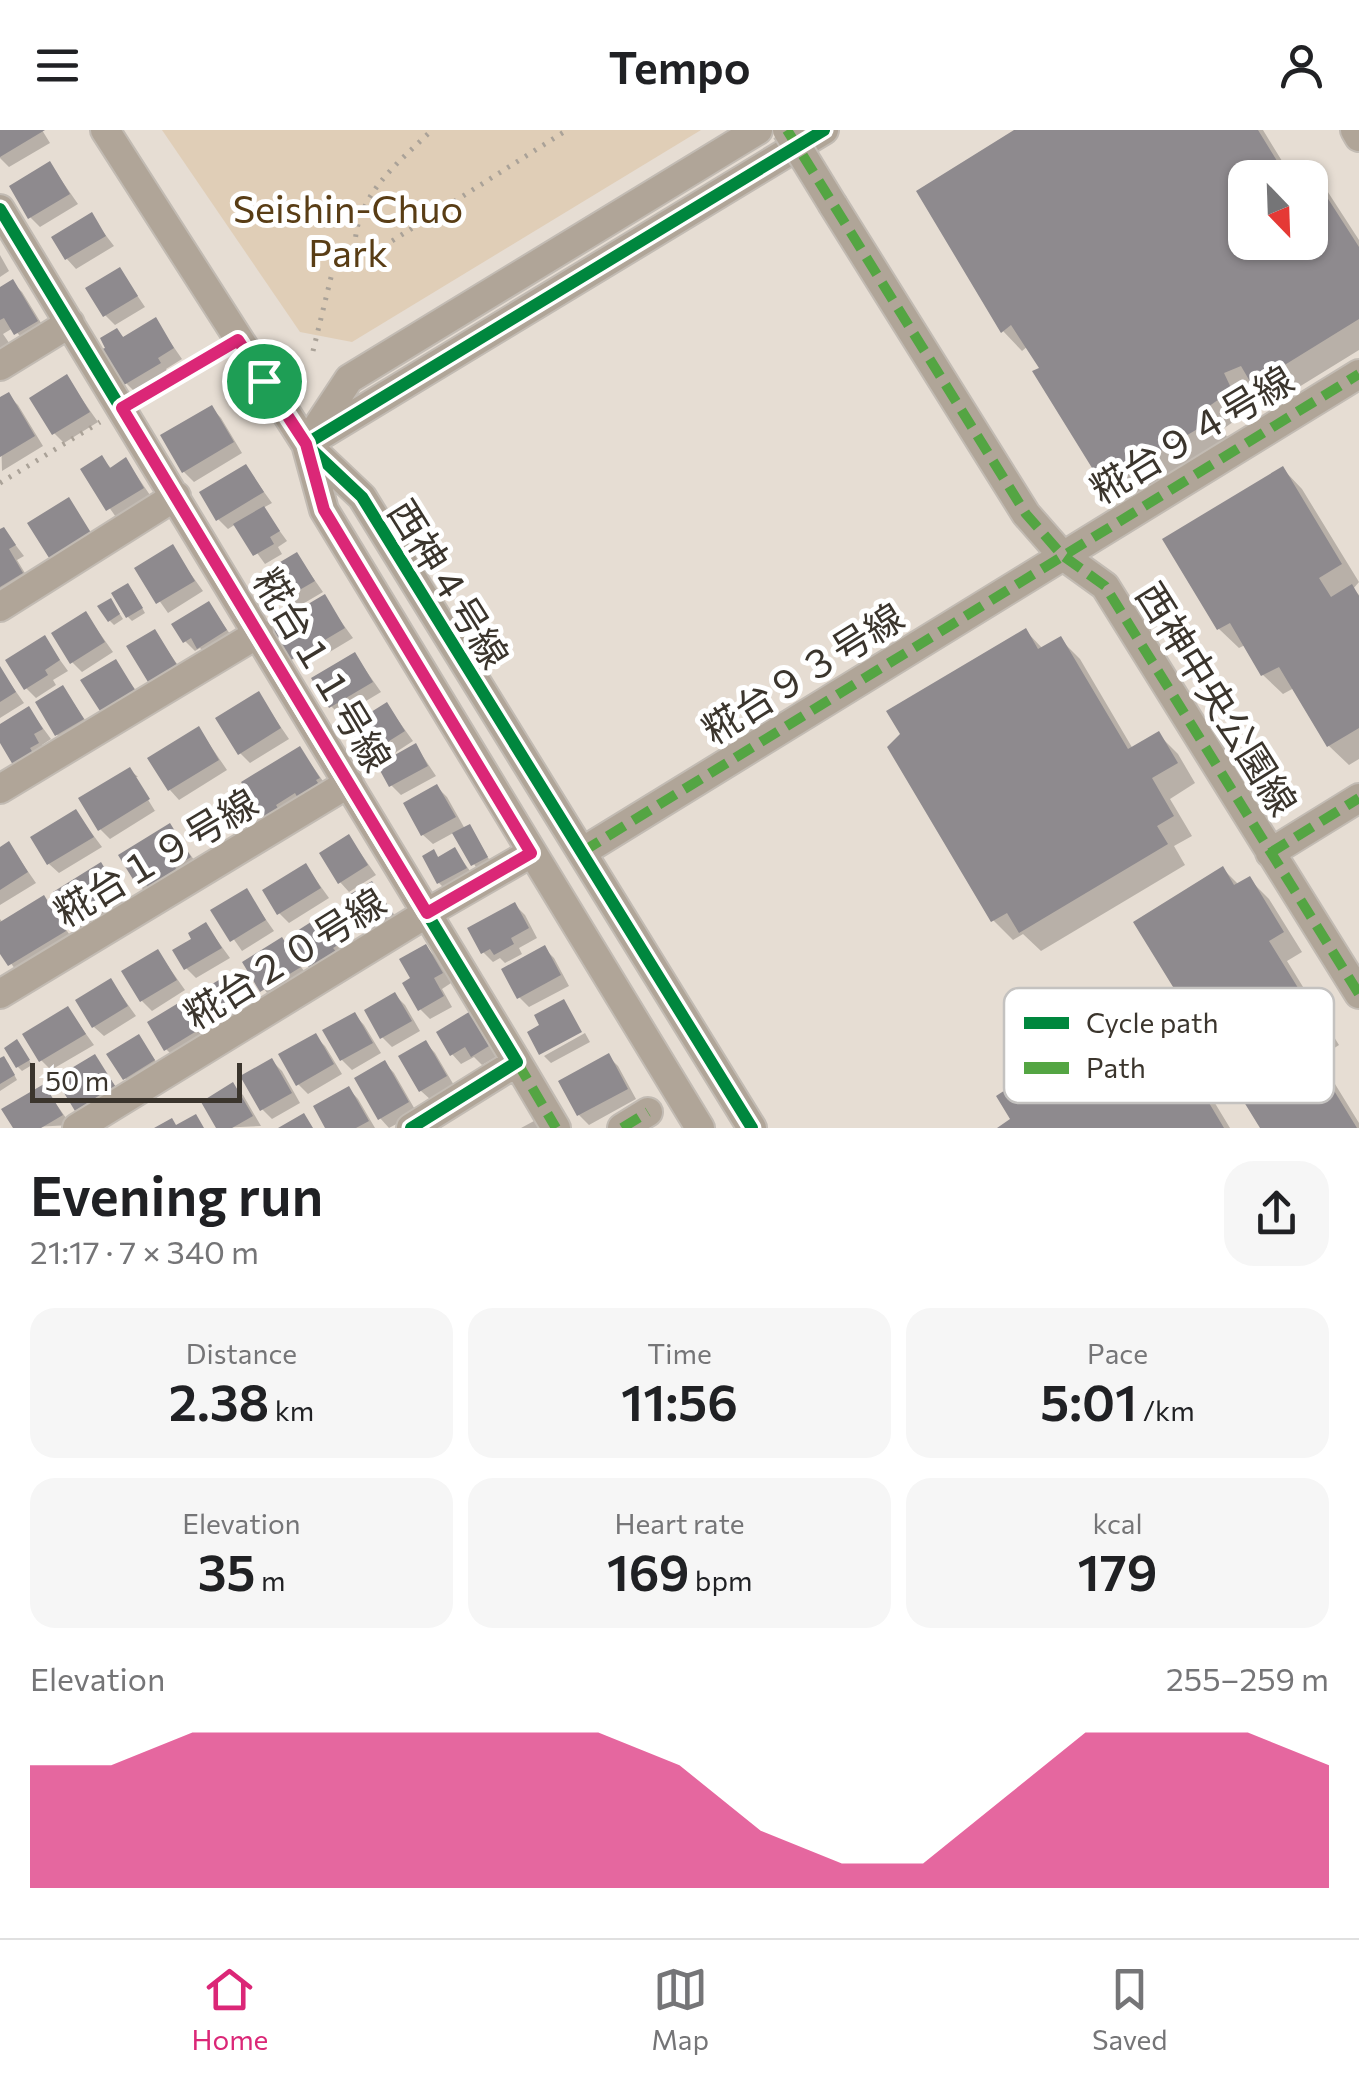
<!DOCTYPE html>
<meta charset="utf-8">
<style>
:root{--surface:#fff;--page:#f6f6f6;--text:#202124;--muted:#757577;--line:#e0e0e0;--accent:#db2777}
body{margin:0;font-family:Commissioner,"Noto Sans JP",sans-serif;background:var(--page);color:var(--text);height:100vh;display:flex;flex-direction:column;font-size:38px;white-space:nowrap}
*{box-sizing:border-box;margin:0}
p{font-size:32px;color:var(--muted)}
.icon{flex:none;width:55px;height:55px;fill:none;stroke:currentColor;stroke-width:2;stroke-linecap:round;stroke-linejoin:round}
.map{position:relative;height:998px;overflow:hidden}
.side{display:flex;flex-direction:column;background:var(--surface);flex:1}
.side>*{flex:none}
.needle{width:65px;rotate:157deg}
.controls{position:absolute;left:1228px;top:30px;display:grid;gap:20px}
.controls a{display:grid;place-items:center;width:100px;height:100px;border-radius:20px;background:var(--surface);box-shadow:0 2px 8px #0004;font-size:50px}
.scale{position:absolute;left:30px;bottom:25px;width:212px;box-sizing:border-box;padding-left:10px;border:5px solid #3b352d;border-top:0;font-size:28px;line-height:35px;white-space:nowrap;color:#3b352d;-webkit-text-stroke:8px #fff;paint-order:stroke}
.pin{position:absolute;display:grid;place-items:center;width:85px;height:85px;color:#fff;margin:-42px;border:5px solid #fff;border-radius:50%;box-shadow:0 2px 10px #0007}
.round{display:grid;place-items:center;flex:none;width:105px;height:105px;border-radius:30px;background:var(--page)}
.head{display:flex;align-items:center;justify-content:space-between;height:170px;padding:0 30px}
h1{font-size:55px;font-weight:600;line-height:75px}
.metrics{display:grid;grid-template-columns:repeat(3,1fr);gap:15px;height:170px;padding:10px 30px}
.metrics div{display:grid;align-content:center;border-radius:25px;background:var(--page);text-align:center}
.metrics b{font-size:50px;font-weight:600}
.metrics small{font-size:28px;font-weight:400}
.metrics p{font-size:28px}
.chart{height:280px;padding:20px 30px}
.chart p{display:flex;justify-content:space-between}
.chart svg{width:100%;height:180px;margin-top:10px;fill:var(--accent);opacity:.7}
header{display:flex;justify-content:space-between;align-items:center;height:130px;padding:0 30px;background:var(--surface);font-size:45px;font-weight:600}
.tabs{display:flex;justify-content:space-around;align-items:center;height:140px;border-top:2px solid var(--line);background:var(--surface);font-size:28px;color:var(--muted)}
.tabs a{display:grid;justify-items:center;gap:5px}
.tabs .on{color:var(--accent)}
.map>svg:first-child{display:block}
.green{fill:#e0ceb7}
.shadow{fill:#0003;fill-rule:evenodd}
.building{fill:#8e8a8e;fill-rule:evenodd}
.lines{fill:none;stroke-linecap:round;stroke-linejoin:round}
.minor-casing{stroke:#c2bbb3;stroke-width:32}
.path{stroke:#aaa298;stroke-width:5;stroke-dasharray:2.5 8;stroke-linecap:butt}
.minor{stroke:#b0a598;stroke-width:28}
.minor-bridge-casing{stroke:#c2bbb3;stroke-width:32;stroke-linecap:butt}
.minor-bridge{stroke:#b0a598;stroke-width:28}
.quiet{stroke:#54a543;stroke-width:10;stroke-dasharray:20 10;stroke-linecap:butt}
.cycleway-casing{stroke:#fff;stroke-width:19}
.cycleway{stroke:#00873e;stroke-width:12}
.route-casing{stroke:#fff;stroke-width:20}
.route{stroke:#db2777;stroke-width:12}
.labels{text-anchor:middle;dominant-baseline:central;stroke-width:10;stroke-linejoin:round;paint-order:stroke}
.park-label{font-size:38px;fill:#593d15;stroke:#fff}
.street-label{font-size:38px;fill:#3b352d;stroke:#fff}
.key{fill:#fff;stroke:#c4c2c0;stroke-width:2.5}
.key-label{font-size:28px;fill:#3b352d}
</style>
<header><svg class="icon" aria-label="menu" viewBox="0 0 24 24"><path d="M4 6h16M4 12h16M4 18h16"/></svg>Tempo<svg class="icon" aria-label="person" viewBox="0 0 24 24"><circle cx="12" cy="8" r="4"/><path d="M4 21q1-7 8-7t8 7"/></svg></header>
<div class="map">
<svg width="1359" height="998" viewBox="0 0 1359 998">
<rect width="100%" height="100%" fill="#e6ddd3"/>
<!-- green -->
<path class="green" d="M 162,0 L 701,0 L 352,212 L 300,202 Z"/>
<!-- shadow -->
<path class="shadow" d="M 0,0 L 42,0 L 50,13 L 9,37 L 0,28 Z
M 1019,0 L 1263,0 L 1290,44 L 1305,36 L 1324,56 L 1359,110 L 1359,220 L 1273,273 L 1257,257 L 1241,263 L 1250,280 L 1223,299 L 1229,311 L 1134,368 L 1119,365 L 1099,345 L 1028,216 L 1022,221 L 1003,201 ZM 1245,48 L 1310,48 L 1310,112 L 1245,112 Z
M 50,34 L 78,74 L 40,97 L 30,87 Z
M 91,86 L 114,116 L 76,139 L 67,129 Z
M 0,125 L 9,141 L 0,147 Z
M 120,140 L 145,177 L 115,195 L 105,185 Z
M 12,152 L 22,162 L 46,201 L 26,213 L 13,198 L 3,204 L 16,223 L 0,225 L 0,159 Z
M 155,190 L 182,229 L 166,239 L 169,244 L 136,263 L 126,253 L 117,201 L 125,209 Z
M 67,248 L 98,292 L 64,313 L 54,303 Z
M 8,265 L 18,275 L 43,316 L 2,341 L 0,270 Z
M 212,278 L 221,288 L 242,323 L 194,352 L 184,342 L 163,306 Z
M 102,329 L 112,339 L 126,330 L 152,368 L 118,390 L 83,340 Z
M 246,337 L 272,373 L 263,378 L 287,411 L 278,417 L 282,424 L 265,434 L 236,394 L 228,399 L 218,389 Z
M 1283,339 L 1302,359 L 1359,452 L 1353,459 L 1359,465 L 1359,629 L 1349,635 L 1329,616 L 1294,558 L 1283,564 L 1263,545 L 1245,515 L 1239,518 L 1219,499 L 1165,410 Z
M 4,400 L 24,426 L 17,430 L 31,453 L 0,473 L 0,402 Z
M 172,418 L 203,461 L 168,483 L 137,439 Z
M 297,425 L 323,462 L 289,482 L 263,445 Z
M 132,460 L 145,483 L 132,491 L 128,487 Z
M 324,468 L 353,508 L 303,538 L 293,528 Z
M 209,474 L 235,511 L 209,527 L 200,518 L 195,521 L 185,511 Z
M 114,475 L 123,489 L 114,495 L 110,491 Z
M 86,484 L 113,522 L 82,542 L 72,532 Z
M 1026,501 L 1043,519 L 1060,509 L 1080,529 L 1133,619 L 1158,604 L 1178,624 L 1195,653 L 1170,669 L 1192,706 L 1174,716 L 1185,735 L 1041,821 L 1023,804 L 1013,810 L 993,790 Z
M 154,502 L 185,545 L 160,560 L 150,550 Z
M 44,508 L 68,541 L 53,550 L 56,555 L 36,568 L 26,558 Z
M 355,525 L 381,562 L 341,586 L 331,576 Z
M 115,532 L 143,570 L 111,589 L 102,580 Z
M 0,539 L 24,573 L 0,588 Z
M 63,558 L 92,600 L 67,614 L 57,605 Z
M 259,565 L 289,609 L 250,633 L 240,623 Z
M 387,575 L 413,611 L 387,628 L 389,632 L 416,616 L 436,646 L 401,665 L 391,655 L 384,634 L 372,621 Z
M 29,579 L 51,609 L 42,615 L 47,623 L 25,643 L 0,608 L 0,597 Z
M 199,599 L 227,640 L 179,670 L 170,660 Z
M 300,619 L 328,658 L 266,688 Z
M 130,640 L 138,647 L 134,647 L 155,681 L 158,679 L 110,709 L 100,699 Z
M 437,657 L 447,667 L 465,699 L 473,701 L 490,731 L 477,739 L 455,702 L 433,714 L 423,705 Z
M 76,682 L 102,717 L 59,743 L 49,734 Z
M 170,696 L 199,737 L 150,767 L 141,757 Z
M 349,707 L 376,745 L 349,762 L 340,752 Z
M 9,714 L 36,753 L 0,775 L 0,720 Z
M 455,720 L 475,748 L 449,763 L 439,753 L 434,723 L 440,729 Z
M 101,735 L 130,777 L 86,804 L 76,795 Z
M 306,736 L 329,768 L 289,793 L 279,783 Z
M 1223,739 L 1239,755 L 1249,749 L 1269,769 L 1302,822 L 1287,831 L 1339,915 L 1319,928 L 1359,993 L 1359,998 L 1263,998 L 1136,793 Z
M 372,754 L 401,794 L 379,808 L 370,798 Z
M 246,761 L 274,801 L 242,821 L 214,781 Z
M 44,768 L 74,811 L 19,844 L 0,819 L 0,789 L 3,793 Z
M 515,775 L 525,785 L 537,808 L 519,818 L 522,824 L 505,833 L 500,828 L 493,832 L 483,822 Z
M 333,781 L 354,810 L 344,816 L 349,824 L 321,847 Z
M 206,795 L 230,828 L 196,848 L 186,838 L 195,810 Z
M 282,810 L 309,848 L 272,870 L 245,832 Z
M 426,817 L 436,827 L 451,853 L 442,859 L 452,877 L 430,889 L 420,879 L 413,849 Z
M 544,818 L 554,828 L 569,856 L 529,877 L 519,867 Z
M 158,822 L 185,860 L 152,881 L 142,871 Z
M 236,843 L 260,874 L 232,892 L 223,882 L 220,884 L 203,863 Z
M 111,851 L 136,886 L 104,906 L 94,897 Z
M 395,865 L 405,875 L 420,901 L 392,917 L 382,907 Z
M 190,869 L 216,904 L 176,929 L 166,919 Z
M 68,879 L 94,915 L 51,940 L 41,930 Z
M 355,885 L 364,895 L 381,923 L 352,940 L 342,930 Z
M 469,885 L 478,895 L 496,927 L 482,935 L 474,927 L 461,934 L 452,924 Z
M 1125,886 L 1145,905 L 1161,897 L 1181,917 L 1230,998 L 1001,998 Z
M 585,903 L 590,912 L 551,933 L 544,926 Z
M 315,906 L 325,916 L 342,944 L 308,964 L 298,954 Z
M 138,907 L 163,941 L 134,958 L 125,948 Z
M 426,913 L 435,923 L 455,957 L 431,970 L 421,961 Z
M 21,917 L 32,935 L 22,941 L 18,937 Z
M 608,926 L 618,936 L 636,969 L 589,995 L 579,985 L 561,952 Z
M 95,927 L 123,967 L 87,989 L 77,980 Z
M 0,931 L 8,933 L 17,950 L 0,961 Z
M 272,931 L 282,941 L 300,973 L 272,989 L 262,979 Z
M 385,933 L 394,943 L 417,983 L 389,998 L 380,988 Z
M 233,956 L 243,965 L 261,996 L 219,998 L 204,972 Z
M 44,957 L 71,995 L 16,998 L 5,980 Z
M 349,959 L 358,969 L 375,998 L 328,998 L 316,977 Z
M 534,991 L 541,998 L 521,998 Z"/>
<!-- building -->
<path class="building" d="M 0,0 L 45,0 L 0,27 Z
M 1014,0 L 1258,0 L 1285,44 L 1305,33 L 1359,117 L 1359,189 L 1252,255 L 1241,236 L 1224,243 L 1232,260 L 1205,279 L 1211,291 L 1113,349 L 1097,346 L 1032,241 L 1039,238 L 1011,195 L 1001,203 L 916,61 ZM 1245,48 L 1310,48 L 1310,112 L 1245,112 Z
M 50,31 L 70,64 L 28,89 L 9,56 Z
M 92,82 L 106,106 L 65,130 L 51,107 Z
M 120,137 L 138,166 L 103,187 L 85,158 Z
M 13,149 L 38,191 L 14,205 L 4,188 L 0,190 L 0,157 Z
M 156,187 L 174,218 L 158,228 L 161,233 L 124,255 L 102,219 L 105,218 L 100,208 L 117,198 L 123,207 Z
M 67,244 L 90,282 L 52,305 L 29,268 Z
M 9,262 L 35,306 L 0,327 L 0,267 Z
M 212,275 L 234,312 L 182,343 L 160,305 Z
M 102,325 L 110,338 L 126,327 L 144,358 L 106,381 L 80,339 Z
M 246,334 L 264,362 L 216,391 L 199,362 Z
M 1283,336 L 1342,434 L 1319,448 L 1331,467 L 1352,454 L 1359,466 L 1359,598 L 1327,617 L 1279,537 L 1261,546 L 1230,493 L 1217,500 L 1162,409 Z
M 69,367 L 93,406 L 51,431 L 27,393 Z
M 264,376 L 280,401 L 270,407 L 274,414 L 253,426 L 233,394 Z
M 4,397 L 16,415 L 9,419 L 23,443 L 0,457 L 0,399 Z
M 173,414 L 195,451 L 156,474 L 134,438 Z
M 297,422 L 315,451 L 277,473 L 260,444 Z
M 128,453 L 143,478 L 126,488 L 111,463 Z
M 325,464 L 345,498 L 291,530 L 271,496 Z
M 111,468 L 120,484 L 108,492 L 97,476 Z
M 209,471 L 227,500 L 197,519 L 191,508 L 183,513 L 171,494 Z
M 86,481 L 105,512 L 70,534 L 51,503 Z
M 1026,498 L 1038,519 L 1061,506 L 1128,619 L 1159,601 L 1178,633 L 1152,648 L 1174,686 L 1157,696 L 1168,714 L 1019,803 L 1007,783 L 991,792 L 887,617 L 900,604 L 886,581 Z
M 155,499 L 177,535 L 148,552 L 126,516 Z
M 45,505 L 60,530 L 45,540 L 48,545 L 24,560 L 5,530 Z
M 355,522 L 373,552 L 329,578 L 311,548 Z
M 116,529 L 135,560 L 100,581 L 80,550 Z
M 0,536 L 16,562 L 0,572 Z
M 63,555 L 84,589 L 55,606 L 35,572 Z
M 259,561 L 281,598 L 238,625 L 215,588 Z
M 387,572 L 405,601 L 370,623 L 352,594 Z
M 29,576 L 43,599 L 34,604 L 39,613 L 30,618 L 33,623 L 13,635 L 0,613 L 0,594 Z
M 199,596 L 219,630 L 168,661 L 147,628 Z
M 416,613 L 428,636 L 389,657 L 377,635 Z
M 300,616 L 320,648 L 316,650 L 324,662 L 302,675 L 295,663 L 276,675 L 279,680 L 264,689 L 241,652 Z
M 130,637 L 150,669 L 98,701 L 78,668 Z
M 437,654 L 456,687 L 421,706 L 403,673 Z
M 76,679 L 94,707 L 47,735 L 30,707 Z
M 170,693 L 191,727 L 175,737 L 177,741 L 148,758 L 146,754 L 139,759 L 118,725 Z
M 470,694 L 488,727 L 471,736 L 452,703 Z
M 349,704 L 368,735 L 338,754 L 319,723 Z
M 9,711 L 28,742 L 0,760 L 0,717 Z
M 455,717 L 467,738 L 437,754 L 422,726 L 434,719 L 438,727 Z
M 101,732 L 122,767 L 74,796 L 53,762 Z
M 306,733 L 321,758 L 277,785 L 262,760 Z
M 1223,736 L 1234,755 L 1250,746 L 1284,802 L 1269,811 L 1321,895 L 1301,907 L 1357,998 L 1260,998 L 1133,792 Z
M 372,751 L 393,784 L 368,799 L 347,766 Z
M 247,758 L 266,790 L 230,812 L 210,780 Z
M 44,765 L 66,801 L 8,836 L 0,824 L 0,792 Z
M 515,772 L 529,798 L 511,808 L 514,814 L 494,825 L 490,819 L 481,824 L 467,798 Z
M 333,778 L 346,799 L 337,805 L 341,813 L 333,818 L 337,823 L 310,839 L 289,806 Z
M 206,792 L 222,818 L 184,840 L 172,820 L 191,809 L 188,803 Z
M 282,807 L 301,837 L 260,862 L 242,832 Z
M 426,814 L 443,843 L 434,848 L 444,866 L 418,881 L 402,853 L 410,848 L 399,829 Z
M 545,815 L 561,845 L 517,869 L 501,839 Z
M 158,819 L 177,850 L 140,872 L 121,841 Z
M 237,839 L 252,864 L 221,883 L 214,872 L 208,876 L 199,862 Z
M 111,848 L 128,876 L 92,898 L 75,870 Z
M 395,862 L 412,891 L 380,909 L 364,880 Z
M 190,866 L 208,894 L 164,921 L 147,892 Z
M 564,869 L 582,902 L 539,925 L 527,902 L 539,895 L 534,885 Z
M 68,876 L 86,904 L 39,932 L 22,904 Z
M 355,882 L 373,913 L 340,931 L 322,900 Z
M 469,882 L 489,916 L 471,927 L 465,917 L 450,926 L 436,902 Z
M 1126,882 L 1139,904 L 1162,894 L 1224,998 L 997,998 L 1010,989 L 996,966 Z
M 316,903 L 334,934 L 296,956 L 278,924 Z
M 139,904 L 155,930 L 123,950 L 106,924 Z
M 17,909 L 30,930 L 16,938 L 4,918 Z
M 426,910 L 447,946 L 419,962 L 398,926 Z
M 609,923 L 628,959 L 577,986 L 558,951 Z
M 95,924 L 115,956 L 75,981 L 55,948 Z
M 4,926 L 15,945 L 0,954 L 0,928 Z
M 272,928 L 292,963 L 260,981 L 240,946 Z
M 385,930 L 409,972 L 378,990 L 354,948 Z
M 233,952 L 253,986 L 232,998 L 216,998 L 201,972 Z
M 44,954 L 63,985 L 41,998 L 13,998 L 1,979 Z
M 349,956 L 369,991 L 356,998 L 325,998 L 313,976 Z
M 304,983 L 313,998 L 278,998 Z
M 196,984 L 204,998 L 154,998 L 172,988 L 176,995 Z"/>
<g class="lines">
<!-- minor casing -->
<g class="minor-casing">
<path id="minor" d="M 105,0 L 306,314
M 1355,0 L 1359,7
M 833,75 L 1026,384 L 1062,425 L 1105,456 L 1359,864
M 0,79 L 517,932 L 411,998
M 0,236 L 70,193
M 0,477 L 176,366
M 0,659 L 259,503
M 582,722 L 1359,244
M 1270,723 L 1359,668
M 0,864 L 349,653
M 517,932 L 556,998
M 77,998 L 427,783 L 531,723
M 622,998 L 648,982
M 700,998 L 324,380 L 306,314 L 349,249 L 758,0
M 752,998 L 362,367 L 306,314 L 824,0"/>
</g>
<!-- path -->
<path class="path" d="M 355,116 L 373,123 L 567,0
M 313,221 L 334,135 L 355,116 C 356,65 398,33 432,0
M 144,266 L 216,223
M 0,353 L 100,292"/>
<!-- minor -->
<use href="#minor" class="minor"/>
<!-- minor-bridge casing -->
<g class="minor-bridge-casing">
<path id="minor-bridge" d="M 787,0 L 833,75"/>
</g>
<!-- minor-bridge -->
<use href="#minor-bridge" class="minor-bridge"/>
<!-- quiet -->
<path class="quiet" d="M 787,0 L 1026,384 L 1062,425 L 1105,456 L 1359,864
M 582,722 L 1359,244
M 1270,723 L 1359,668
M 517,932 L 556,998
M 622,998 L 648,982"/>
<!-- cycleway casing -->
<g class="cycleway-casing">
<path id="cycleway" d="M 0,79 L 517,932 L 411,998
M 752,998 L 362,367 L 306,314 L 824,0"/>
</g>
<!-- cycleway -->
<use href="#cycleway" class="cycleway"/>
</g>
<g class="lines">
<!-- route casing -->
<g class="route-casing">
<path id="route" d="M 238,210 L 306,314 L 324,380 L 531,723 L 427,783 L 122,278 Z"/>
</g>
<!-- route -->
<use href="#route" class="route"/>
</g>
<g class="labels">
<!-- park labels -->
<g class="park-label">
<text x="348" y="77">Seishin-Chuo<tspan x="348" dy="44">Park</tspan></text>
</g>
<!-- street labels -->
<g class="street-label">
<text transform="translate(1191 303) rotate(-31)">糀台９４号線</text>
<text transform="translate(450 453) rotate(58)">西神４号線</text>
<text transform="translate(324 539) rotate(59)">糀台１１号線</text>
<text transform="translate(802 542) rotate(-32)">糀台９３号線</text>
<text transform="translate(1218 568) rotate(58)">西神中央公園線</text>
<text transform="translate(155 726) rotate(-31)">糀台１９号線</text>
<text transform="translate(284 827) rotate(-32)">糀台２０号線</text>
</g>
</g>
<!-- legend -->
<rect x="1004" y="858" width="330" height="115" rx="15" class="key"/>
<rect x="1024" y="887" width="45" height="12" fill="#00873e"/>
<rect x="1024" y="932" width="45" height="12" fill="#54a543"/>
<g class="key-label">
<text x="1086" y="903">Cycle path</text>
<text x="1086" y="948">Path</text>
</g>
</svg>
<div class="controls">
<a><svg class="needle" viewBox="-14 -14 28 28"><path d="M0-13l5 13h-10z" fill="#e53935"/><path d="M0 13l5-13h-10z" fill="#757577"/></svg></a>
</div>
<div class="scale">50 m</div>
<div class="pin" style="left:264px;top:251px;background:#1e9e55"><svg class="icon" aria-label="arrive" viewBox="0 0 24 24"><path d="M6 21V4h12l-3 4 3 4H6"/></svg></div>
</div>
<section class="side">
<div class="head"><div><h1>Evening run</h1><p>21:17 · 7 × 340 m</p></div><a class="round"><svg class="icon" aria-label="share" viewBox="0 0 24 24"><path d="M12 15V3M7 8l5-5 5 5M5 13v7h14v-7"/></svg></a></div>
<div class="metrics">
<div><p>Distance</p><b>2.38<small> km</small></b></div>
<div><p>Time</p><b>11:56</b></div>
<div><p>Pace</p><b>5:01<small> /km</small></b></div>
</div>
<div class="metrics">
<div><p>Elevation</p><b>35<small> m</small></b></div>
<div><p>Heart rate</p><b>169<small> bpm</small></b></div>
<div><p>kcal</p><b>179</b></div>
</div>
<div class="chart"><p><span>Elevation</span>255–259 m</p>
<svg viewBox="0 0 160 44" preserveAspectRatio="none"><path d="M0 44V14L10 14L20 6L30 6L40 6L50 6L60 6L70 6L80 14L90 30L100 38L110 38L120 22L130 6L140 6L150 6L160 14V44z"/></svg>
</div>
</section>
<nav class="tabs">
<a class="on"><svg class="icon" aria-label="home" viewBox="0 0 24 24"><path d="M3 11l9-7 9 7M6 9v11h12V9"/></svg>Home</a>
<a><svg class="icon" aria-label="map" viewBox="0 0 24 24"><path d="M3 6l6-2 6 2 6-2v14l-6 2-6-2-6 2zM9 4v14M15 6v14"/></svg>Map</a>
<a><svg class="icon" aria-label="saved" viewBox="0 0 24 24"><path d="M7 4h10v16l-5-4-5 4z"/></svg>Saved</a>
</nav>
